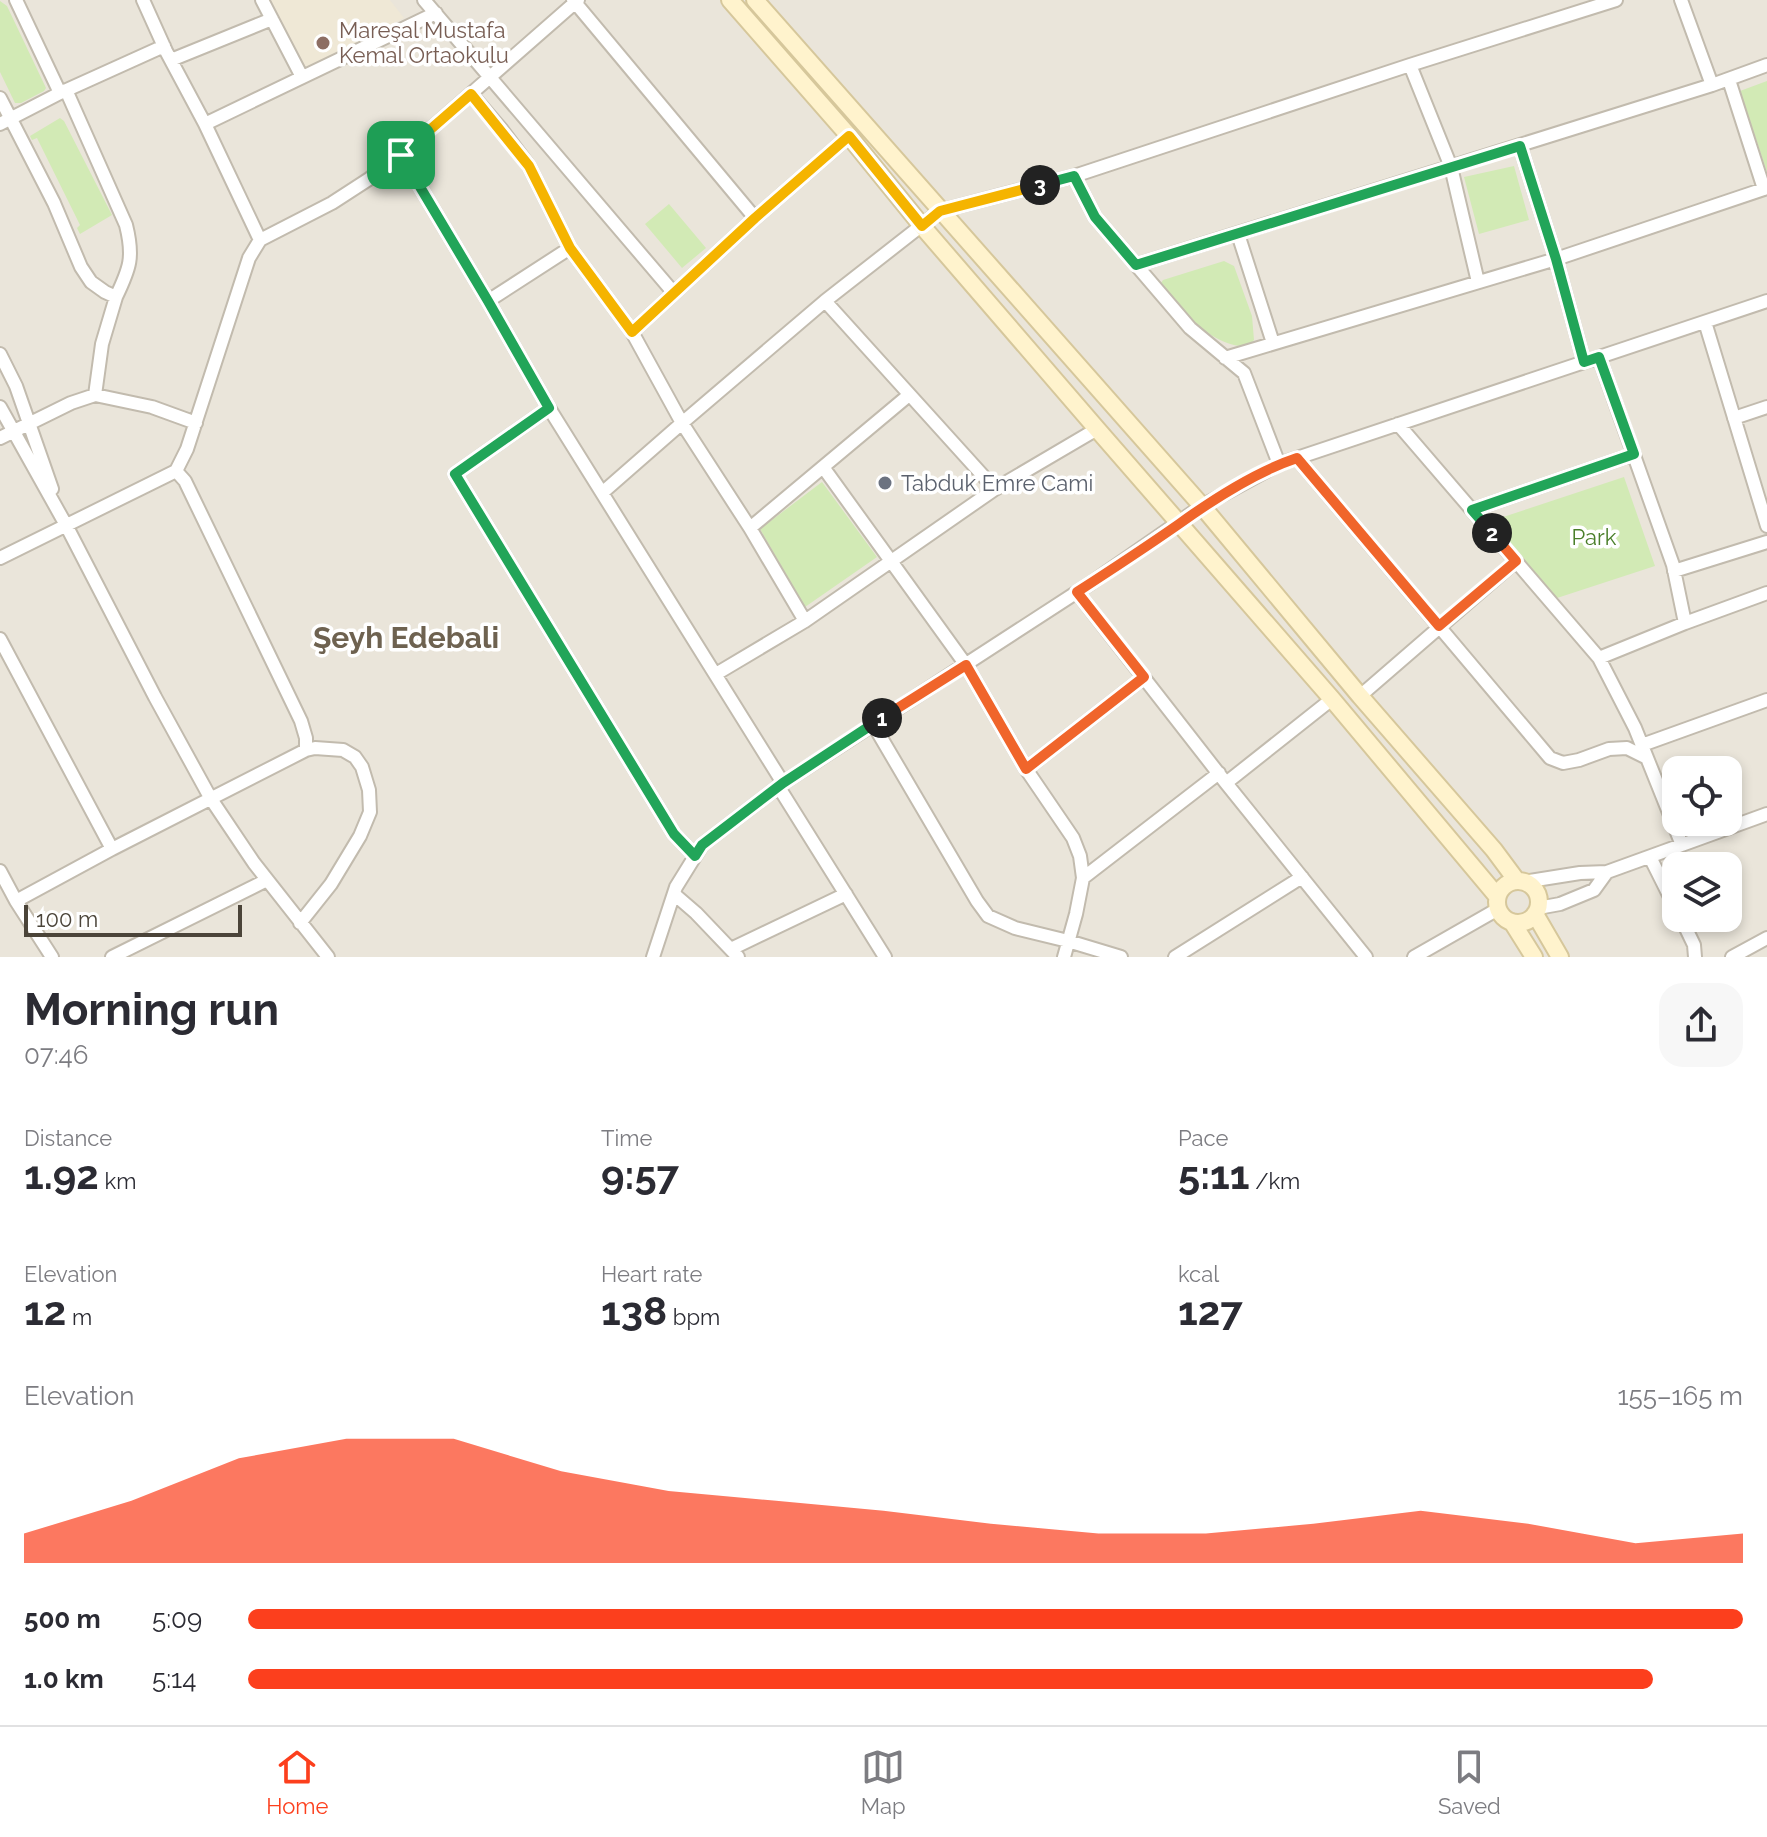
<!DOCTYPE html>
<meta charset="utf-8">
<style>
:root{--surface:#fff;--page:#f7f7f7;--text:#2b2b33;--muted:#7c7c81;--line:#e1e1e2;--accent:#fc3f1d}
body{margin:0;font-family:Raleway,sans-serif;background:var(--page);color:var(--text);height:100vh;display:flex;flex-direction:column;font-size:30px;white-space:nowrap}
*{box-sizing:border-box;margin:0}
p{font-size:26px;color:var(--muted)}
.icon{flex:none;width:44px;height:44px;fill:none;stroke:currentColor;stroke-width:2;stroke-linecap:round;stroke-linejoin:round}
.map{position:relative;height:957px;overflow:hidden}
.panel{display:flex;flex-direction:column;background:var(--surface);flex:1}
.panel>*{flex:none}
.buttons{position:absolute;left:1662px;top:756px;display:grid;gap:16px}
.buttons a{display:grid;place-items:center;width:80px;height:80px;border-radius:16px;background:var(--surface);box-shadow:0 4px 12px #0003;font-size:40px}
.scale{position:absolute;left:24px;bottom:20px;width:218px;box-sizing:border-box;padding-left:8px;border:4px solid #4b4439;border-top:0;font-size:22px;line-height:28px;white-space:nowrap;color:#4b4439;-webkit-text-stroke:6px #fff;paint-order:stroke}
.pin{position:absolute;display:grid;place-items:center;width:68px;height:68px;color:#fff;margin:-34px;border-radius:16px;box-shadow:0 4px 12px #0006}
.km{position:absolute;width:40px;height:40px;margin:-20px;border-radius:50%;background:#222;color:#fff;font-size:22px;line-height:40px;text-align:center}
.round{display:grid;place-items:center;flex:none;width:84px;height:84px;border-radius:24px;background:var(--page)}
.head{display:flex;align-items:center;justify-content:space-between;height:136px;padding:0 24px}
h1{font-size:44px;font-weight:700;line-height:60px}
.figures{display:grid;grid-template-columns:repeat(3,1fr);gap:12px;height:136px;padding:8px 24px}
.figures div{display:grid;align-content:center}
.figures b{font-size:40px;font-weight:700}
.figures small{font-size:22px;font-weight:400}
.figures p{font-size:22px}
.chart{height:224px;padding:16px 24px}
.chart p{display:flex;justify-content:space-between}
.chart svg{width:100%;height:144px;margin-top:8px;fill:var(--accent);opacity:.7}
ul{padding:0 24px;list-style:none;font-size:26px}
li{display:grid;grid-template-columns:128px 96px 1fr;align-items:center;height:60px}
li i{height:20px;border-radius:10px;background:var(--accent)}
.dock{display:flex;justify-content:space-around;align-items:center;height:112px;border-top:2px solid var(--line);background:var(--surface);font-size:22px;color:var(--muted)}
.dock a{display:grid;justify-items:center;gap:4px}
.dock .active{color:var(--accent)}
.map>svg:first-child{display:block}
.residential{fill:#eae5da;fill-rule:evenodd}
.education{fill:#efe8d6}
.green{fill:#d2eab5}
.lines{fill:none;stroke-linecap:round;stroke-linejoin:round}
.street-casing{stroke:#c2bbae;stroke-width:16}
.secondary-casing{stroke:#d6c79b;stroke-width:20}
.street{stroke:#fff;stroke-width:12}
.secondary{stroke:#fff3cd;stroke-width:16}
.split-1-casing{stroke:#fff;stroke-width:16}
.split-2-casing{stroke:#fff;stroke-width:16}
.split-3-casing{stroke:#fff;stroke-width:16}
.split-4-casing{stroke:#fff;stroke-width:16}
.split-1{stroke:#22a559;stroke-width:10}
.split-2{stroke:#f0652b;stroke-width:10}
.split-3{stroke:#22a559;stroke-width:10}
.split-4{stroke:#f5b400;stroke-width:10}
.education-dot{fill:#8d6e63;stroke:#fff;stroke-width:3}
.worship-dot{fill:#6b7280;stroke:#fff;stroke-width:3}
.labels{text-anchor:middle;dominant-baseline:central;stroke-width:7;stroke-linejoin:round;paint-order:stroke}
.education-label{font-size:22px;fill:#785e54;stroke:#fff;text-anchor:start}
.worship-label{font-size:22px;fill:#5b616d;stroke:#fff;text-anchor:start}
.park-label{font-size:22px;fill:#4a7f2a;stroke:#fff}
.district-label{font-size:30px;font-weight:bold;fill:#6e6250;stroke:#fff}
</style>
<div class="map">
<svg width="1767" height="957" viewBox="0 0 1767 957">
<rect width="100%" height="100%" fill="#f6f3ec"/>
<!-- residential -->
<path class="residential" d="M 0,0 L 1767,0 L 1767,957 L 0,957 ZM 1676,770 L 1728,770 L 1728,822 L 1676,822 ZM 1676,866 L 1728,866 L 1728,918 L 1676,918 Z"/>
<!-- education -->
<path class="education" d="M 271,0 L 390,0 L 404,18 L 305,69 Z"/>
<!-- green -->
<path class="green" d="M 0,1 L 7,6 L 46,88 L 44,91 L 21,103 L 15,103 L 0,72 Z
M 1767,81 L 1767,172 L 1740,91 Z
M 60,118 L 64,121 L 112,215 L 80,234 L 77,228 L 80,225 L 37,138 L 32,140 L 30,136 Z
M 1514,166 L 1529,220 L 1479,234 L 1464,177 Z
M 669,204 L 706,248 L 682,268 L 645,224 Z
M 1224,261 L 1234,266 L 1252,316 L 1254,340 C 1240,358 1201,330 1189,318 C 1178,308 1170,294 1161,283 L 1163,280 Z
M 1624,477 L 1655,566 L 1554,599 L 1488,522 Z
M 822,482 L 877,557 L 805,607 L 760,529 Z"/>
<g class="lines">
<!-- street casing -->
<g class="street-casing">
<path id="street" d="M 16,0 L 60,93
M 143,0 L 166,51 L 205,124 L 260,240
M 262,0 L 302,77
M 424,0 L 673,292
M 573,0 L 755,218
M 1681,0 L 1712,85
M 171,60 L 272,19
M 1410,65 L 1451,167 L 1478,282
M 1729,80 L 1764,189
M 66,90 L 126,225 C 134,257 130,268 116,297
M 471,94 L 502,130 L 529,166 L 570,248 L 632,332 L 682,423 L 750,528 L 805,621
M 0,98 L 54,203 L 81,267 L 91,282 L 105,292 L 116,297 L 102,344 L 95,395 L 71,403 L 0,438
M 0,124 L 60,93 L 164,46
M 205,124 L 436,13
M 1520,146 L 1556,259 L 1584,362
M 401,155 L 488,301 L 549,408 L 783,783
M 1074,176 L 1095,217 L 1190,328 L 1244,373 L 1279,464
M 1238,234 L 1273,343
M 1136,265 L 1712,85 L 1767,65
M 488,301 L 570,248
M 825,301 L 995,489
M 1705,322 L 1767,526
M 632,332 L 755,218 L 849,136
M 0,354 L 16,386 L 52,489
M 1599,357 L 1673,565 L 1685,623
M 1225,358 L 1556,259 L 1767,188
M 95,395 L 152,407 L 196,423
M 0,407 L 66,525 L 155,697 L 211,799 L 254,863 L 328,957
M 549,408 L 455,474 L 674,834 L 695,856
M 1734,418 L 1767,407
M 1398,424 L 1599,658 L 1635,728 L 1682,845
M 1297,458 L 1550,758 L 1563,763 L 1579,760 L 1609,749 L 1627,748 L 1647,758
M 823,467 L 966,665 L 1026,769 L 1073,838 L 1080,856 L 1083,878 L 1076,914 L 1064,957
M 176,471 L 185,481 L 301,721 L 306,738 L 306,750
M 602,493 L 682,423 L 825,301 L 940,211 L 1074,176 L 1410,65 L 1616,0
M 1472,510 L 1634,454
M 750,528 L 909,395
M 0,558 L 176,471 L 187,449 L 249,258 L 260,240 L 332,203 L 369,179 L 401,155 L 578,0
M 1674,571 L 1767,542
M 1077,592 L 1226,783 L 1366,957
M 0,639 L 112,849
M 1599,658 L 1685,623 L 1767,593
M 716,674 L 805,621 L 995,489 L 1097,429
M 1360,696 L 1516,561
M 873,724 L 977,901 L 988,916 L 1015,928 L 1068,941 L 1121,957
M 1642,745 L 1767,700
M 1026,769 L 1144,677
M 1226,783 L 1332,699
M 778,786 L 885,957
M 1650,857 L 1676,909
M 0,871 L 16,901 L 52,957
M 1083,878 L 1219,773
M 1523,882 L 1580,873 L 1607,872 L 1767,814
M 674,894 L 696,913 L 738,957
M 16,901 L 112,849 L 306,750 L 315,748 L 343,750 L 355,757 L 362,767 L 369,790 L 370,812 L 360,836 L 331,884 L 300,923
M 1538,908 L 1560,904 L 1594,890 L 1607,872
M 1681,918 L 1694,945 L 1695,957
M 731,949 L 846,894
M 112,957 L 267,880
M 653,957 L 676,887 L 702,845 L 783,783 L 1091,583 L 1202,506 L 1279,464 L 1767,301
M 1175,957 L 1302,877
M 1414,957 L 1498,909
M 1732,957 L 1767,938"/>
</g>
<!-- secondary casing -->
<g class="secondary-casing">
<path id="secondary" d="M 730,0 L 849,136 L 922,226 L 1097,429 L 1332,699 L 1497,896
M 755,0 L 1202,506 L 1360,696 L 1494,850 L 1517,881
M1497 902a21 21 0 1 1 42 0a21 21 0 1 1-42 0Z
M 1535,914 L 1560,957
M 1512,922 L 1534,957"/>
</g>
<!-- street -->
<use href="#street" class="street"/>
<!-- secondary -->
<use href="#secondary" class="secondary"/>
</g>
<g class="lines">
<!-- split-1 casing -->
<g class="split-1-casing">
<path id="split-1" d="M 401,155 L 488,301 L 549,408 L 455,474 L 674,834 L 695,856 L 702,845 L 783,783 L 882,718"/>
</g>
<!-- split-2 casing -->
<g class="split-2-casing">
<path id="split-2" d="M 882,718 L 966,665 L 1026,769 L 1144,677 L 1077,592 C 1111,570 1146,547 1179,524 C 1215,498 1255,472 1297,458 L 1439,626 L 1516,561 L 1492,533"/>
</g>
<!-- split-3 casing -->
<g class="split-3-casing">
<path id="split-3" d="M 1040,185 L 1074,176 L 1095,217 L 1136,265 L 1520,146 L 1556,259 L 1584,362 L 1599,357 L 1634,454 L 1472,510 L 1492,533"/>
</g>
<!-- split-4 casing -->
<g class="split-4-casing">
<path id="split-4" d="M 401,155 L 471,94 L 529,166 L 570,248 L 632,332 L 755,218 L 849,136 L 922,226 L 940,211 L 1040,185"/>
</g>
<!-- split-1 -->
<use href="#split-1" class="split-1"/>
<!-- split-2 -->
<use href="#split-2" class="split-2"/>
<!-- split-3 -->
<use href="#split-3" class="split-3"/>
<!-- split-4 -->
<use href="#split-4" class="split-4"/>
</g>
<!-- markers -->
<circle class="education-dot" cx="323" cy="43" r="8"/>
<circle class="worship-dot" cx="885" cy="483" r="8"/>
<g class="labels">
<!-- education labels -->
<g class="education-label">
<text x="339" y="30">Mareşal Mustafa<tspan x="339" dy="25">Kemal Ortaokulu</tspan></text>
</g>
<!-- worship labels -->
<g class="worship-label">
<text x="901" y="483">Tabduk Emre Cami</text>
</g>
<!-- park labels -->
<g class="park-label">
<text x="1594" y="537">Park</text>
</g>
<!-- district labels -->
<g class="district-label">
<text x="406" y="637">Şeyh Edebali</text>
</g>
</g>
</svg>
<div class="buttons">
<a><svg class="icon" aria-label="locate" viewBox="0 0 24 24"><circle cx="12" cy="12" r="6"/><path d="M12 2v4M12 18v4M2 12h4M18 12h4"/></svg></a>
<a><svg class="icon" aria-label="layers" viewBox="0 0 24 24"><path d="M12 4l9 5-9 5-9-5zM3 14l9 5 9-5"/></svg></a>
</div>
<div class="scale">100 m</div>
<div class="pin" style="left:401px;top:155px;background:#1e9e55"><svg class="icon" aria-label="arrive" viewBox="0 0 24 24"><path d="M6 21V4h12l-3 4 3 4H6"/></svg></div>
<b class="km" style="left:882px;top:718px">1</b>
<b class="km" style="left:1492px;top:533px">2</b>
<b class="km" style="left:1040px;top:185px">3</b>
</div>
<section class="panel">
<div class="head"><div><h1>Morning run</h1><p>07:46</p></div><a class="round"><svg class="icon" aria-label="share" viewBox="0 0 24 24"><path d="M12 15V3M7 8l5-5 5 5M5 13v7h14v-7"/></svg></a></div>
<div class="figures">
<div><p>Distance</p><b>1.92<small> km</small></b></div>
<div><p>Time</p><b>9:57</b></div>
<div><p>Pace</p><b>5:11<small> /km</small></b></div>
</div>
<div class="figures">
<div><p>Elevation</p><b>12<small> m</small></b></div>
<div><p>Heart rate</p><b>138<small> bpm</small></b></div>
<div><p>kcal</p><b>127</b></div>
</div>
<div class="chart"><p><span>Elevation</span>155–165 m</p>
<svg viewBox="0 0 160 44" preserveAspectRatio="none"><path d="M0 44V35L10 25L20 12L30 6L40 6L50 16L60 22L70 25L80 28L90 32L100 35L110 35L120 32L130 28L140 32L150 38L160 35V44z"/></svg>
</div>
<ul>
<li><b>500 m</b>5:09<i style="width:100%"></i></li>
<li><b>1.0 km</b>5:14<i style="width:94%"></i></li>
</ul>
</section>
<nav class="dock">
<a class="active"><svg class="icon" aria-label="home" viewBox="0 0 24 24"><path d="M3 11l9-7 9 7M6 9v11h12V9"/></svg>Home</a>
<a><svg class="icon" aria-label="map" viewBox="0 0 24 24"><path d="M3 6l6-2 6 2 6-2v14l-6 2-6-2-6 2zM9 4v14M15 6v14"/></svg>Map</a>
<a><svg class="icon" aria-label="saved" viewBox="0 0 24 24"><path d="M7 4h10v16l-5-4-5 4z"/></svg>Saved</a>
</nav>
